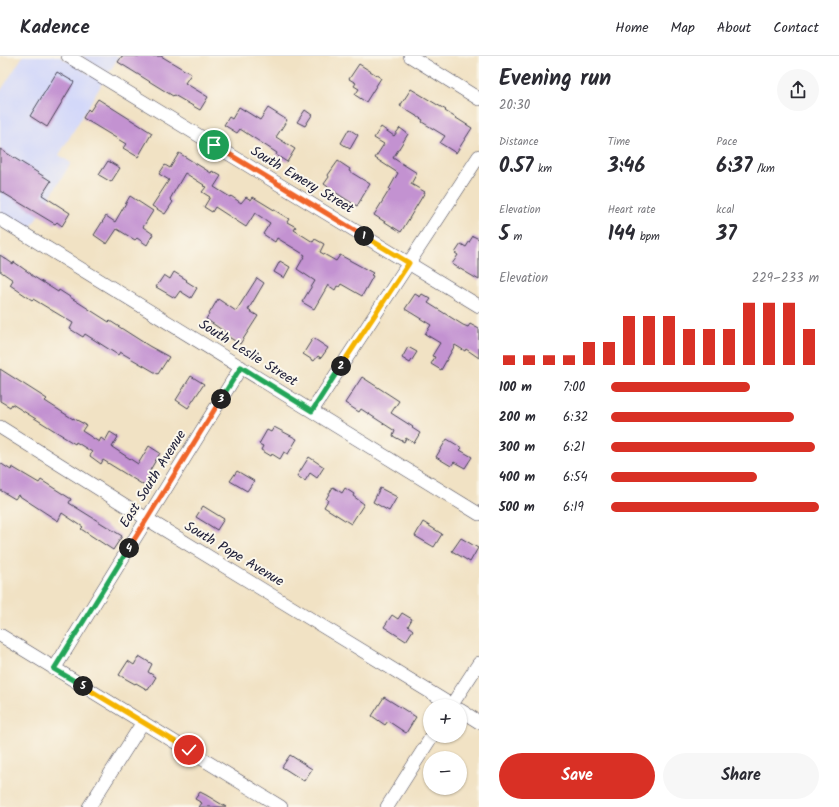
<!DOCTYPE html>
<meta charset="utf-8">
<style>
:root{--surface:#fff;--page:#f7f7f7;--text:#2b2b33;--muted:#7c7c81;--line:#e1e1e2;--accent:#d93025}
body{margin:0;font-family:Kalam,sans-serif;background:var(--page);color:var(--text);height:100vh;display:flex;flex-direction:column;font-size:15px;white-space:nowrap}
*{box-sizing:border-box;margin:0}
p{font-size:13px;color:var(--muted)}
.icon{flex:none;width:22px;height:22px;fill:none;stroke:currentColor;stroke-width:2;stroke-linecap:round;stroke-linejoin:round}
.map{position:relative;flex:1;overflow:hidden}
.drawer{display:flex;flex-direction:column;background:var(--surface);width:360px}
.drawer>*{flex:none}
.tools{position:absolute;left:423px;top:643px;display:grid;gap:8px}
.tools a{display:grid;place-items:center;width:44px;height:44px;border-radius:50%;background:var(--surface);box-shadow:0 1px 3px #0004;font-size:20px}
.pin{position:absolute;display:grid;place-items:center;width:34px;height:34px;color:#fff;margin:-17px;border:2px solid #fff;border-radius:50%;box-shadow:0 1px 4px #0007}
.km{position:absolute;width:20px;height:20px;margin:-10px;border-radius:50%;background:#222;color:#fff;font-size:11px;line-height:20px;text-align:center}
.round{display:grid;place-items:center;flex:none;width:42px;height:42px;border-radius:21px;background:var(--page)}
.overview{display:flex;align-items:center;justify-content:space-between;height:68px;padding:0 20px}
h1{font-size:22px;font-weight:700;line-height:30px}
.stats{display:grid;grid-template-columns:repeat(3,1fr);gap:6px;height:68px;padding:4px 20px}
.stats div{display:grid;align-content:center}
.stats b{font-size:20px;font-weight:700}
.stats small{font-size:11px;font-weight:400}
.stats p{font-size:11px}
.chart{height:112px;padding:8px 20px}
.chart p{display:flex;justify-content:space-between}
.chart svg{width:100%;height:72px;margin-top:4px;stroke:var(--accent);stroke-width:6}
.action{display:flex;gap:8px;margin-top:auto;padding:8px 20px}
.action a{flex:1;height:46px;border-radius:24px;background:var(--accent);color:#fff;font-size:16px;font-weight:700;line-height:46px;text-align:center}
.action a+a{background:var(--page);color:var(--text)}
ul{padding:0 20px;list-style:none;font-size:13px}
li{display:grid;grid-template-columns:64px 48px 1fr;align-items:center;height:30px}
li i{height:10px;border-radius:5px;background:var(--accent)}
header{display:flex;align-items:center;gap:24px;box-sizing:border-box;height:56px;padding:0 20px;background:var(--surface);border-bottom:1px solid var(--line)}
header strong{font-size:19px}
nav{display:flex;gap:22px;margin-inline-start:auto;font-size:14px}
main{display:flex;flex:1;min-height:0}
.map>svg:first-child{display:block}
.built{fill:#d3d8f9}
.building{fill:#c392d1}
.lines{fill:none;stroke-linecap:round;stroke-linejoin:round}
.street-casing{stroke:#413f50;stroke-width:14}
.street{stroke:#fff;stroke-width:13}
.split-1-casing{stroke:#fff;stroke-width:8}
.split-2-casing{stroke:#fff;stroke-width:8}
.split-3-casing{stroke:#fff;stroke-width:8}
.split-4-casing{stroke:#fff;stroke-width:8}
.split-5-casing{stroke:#fff;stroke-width:8}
.split-6-casing{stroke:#fff;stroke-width:8}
.split-1{stroke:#f0652b;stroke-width:5}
.split-2{stroke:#f5b400;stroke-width:5}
.split-3{stroke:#22a559;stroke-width:5}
.split-4{stroke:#f0652b;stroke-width:5}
.split-5{stroke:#22a559;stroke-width:5}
.split-6{stroke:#f5b400;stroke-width:5}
.labels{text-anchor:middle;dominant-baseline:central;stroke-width:4;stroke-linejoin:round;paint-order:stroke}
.street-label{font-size:14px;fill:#22223b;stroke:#fbf7ec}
</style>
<header>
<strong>Kadence</strong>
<nav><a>Home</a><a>Map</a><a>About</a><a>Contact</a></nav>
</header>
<main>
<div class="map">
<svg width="479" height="751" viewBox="0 0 479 751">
<rect width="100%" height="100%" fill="#fbf7ec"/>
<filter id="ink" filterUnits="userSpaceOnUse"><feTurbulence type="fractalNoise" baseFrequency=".025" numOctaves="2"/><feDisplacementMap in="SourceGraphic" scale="8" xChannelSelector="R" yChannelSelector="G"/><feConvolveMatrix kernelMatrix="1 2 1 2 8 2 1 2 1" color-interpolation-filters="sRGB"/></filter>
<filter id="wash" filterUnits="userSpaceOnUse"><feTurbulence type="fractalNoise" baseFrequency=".012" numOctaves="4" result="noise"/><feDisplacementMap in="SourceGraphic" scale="16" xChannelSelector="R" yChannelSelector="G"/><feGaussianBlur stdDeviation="0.9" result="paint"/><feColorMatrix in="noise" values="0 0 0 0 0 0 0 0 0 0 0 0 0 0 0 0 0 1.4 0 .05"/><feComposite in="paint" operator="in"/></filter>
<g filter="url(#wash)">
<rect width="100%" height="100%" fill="#f1e2c4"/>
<!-- built -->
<path class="built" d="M 23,0 L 59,0 L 103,26 L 59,99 L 71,107 L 28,176 L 0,159 L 0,36 Z
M 81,0 L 119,0 L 109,17 Z"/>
<g id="blocks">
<!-- building -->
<path class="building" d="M 122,0 L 161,0 L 191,18 L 185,27 L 208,41 L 200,54 L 174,39 L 173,40 L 118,6 Z
M 359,8 L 381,22 L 366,46 L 355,39 L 359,33 L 354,30 L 356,27 L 349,23 Z
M 57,16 L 74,26 L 47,71 L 30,60 Z
M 411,33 L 446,54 L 445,55 L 472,72 L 456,97 L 440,87 L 445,80 L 422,66 L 423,64 L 400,50 Z
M 98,43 L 152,77 L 138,101 L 123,92 L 126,88 L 83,62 L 88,53 L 90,55 Z
M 239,51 L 260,64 L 268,52 L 287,64 L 276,81 L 295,93 L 287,106 L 276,99 L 277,97 L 240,73 L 237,77 L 224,69 L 229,61 L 232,63 Z
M 305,54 L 312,59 L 305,70 L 297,66 Z
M 381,71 L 394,80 L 400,72 L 408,78 L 393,102 L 417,117 L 411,128 L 425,136 L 401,176 L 374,159 L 390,133 L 389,133 L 398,117 L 375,102 L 384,88 L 374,82 Z
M 349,73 L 358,79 L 350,93 L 341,87 Z
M 0,93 L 51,125 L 42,139 L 70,157 L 62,170 L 57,166 L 55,168 L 0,135 Z
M 179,97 L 211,117 L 212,115 L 221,120 L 214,131 L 230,141 L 231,140 L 241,147 L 246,141 L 251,144 L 253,141 L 289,163 L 287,166 L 296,171 L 294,174 L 313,186 L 315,183 L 324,188 L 320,196 L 336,205 L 340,199 L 373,217 L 371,219 L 373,220 L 362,240 L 341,228 L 339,231 L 337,230 L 335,234 L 328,229 L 314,253 L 302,246 L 315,225 L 297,213 L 305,199 L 277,182 L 275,186 L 263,178 L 270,167 L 255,157 L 246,171 L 215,151 L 212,156 L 204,151 L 210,141 L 202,136 L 206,131 L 203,130 L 204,129 L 185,117 L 170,143 L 173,146 L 165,158 L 152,150 L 169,124 L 159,118 L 165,109 L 170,112 Z
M 108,105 L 120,112 L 111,126 L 99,119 Z
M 338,105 L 350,113 L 349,115 L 370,128 L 357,150 L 341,140 L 324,128 L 329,121 L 328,119 Z
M 130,140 L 153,155 L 143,171 L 153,178 L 147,189 L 137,182 L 135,184 L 117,173 L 107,188 L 94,179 L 106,160 L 115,166 Z
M 473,180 L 479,183 L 479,224 L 452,208 L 458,199 L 455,197 L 461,188 L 466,191 Z
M 0,199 L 13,208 L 14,206 L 31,218 L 31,219 L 58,236 L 59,234 L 109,266 L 110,265 L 149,290 L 169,301 L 158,318 L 120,296 L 118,299 L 85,278 L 83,281 L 70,273 L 73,267 L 33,243 L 32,244 L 10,229 L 13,224 L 0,215 Z
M 280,205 L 290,211 L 284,222 L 274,216 Z
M 174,216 L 187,224 L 186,225 L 197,232 L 191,242 L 180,235 L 175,242 L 156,231 L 164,219 L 170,223 Z
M 257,222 L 264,227 L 248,254 L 258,260 L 240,288 L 227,280 L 228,278 L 206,263 L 218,243 L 236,255 Z
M 415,238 L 420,241 L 422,238 L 431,243 L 428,247 L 463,269 L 468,271 L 470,268 L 479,273 L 479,302 L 466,293 L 465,295 L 455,289 L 441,314 L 431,308 L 435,301 L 432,300 L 440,287 L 425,278 L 431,269 L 405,253 Z
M 313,282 L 328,292 L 321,302 L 318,300 L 314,305 L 303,298 Z
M 408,291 L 417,296 L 410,307 L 402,302 Z
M 0,313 L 47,343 L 45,345 L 73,363 L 73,362 L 86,369 L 82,375 L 99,386 L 101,382 L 105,385 L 110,376 L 118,381 L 112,391 L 138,408 L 149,390 L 160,397 L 149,416 L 152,418 L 145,430 L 103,404 L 101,408 L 90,400 L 92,396 L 76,386 L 75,388 L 62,380 L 63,380 L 12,348 L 10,351 L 0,345 Z
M 191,320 L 204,328 L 188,352 L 176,344 Z
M 362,321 L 399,345 L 391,357 L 413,371 L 412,372 L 420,377 L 414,387 L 406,382 L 404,386 L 393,380 L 395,375 L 361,353 L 359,356 L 345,347 Z
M 274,371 L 297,383 L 288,398 L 284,396 L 280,403 L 272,398 L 271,400 L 261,394 L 263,390 L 259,388 L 267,374 L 271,376 Z
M 447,383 L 462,392 L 460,394 L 472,401 L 465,412 L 454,406 L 451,410 L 436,401 Z
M 309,401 L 324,411 L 317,422 L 310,417 L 305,425 L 297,420 Z
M 0,407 L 11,414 L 12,411 L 39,427 L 41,424 L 71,443 L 69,447 L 122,480 L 113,494 L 81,473 L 83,471 L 62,457 L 58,465 L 18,439 L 15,443 L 0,434 Z
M 237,415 L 254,425 L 247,435 L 230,425 Z
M 333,431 L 342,437 L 345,432 L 354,438 L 353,440 L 364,448 L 351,468 L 324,451 L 328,444 L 326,443 Z
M 380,432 L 397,441 L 389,455 L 373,446 Z
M 203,450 L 224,463 L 217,474 L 196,461 Z
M 423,466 L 442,478 L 434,491 L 415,480 Z
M 461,482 L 478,492 L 470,506 L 452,495 Z
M 402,557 L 412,563 L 408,570 L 413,574 L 406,585 L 384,571 L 392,559 L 398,563 Z
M 139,600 L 152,608 L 148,616 L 156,621 L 148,634 L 136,627 L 135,628 L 119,619 L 128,605 L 134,609 Z
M 384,641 L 416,661 L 406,677 L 388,665 L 385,669 L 372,660 Z
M 290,699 L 312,713 L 304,725 L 282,711 Z
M 200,736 L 206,739 L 226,751 L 199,751 L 202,747 L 195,743 Z"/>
</g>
</g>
<g filter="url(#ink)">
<use href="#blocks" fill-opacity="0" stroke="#413f50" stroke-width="1"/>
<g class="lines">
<!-- street casing -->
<g class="street-casing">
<path id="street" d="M 68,0 L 479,250
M 410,0 L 479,43
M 0,163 L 479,458
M 312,355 L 479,100
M 0,371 L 147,463 L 453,650
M 0,579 L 281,751
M 54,613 L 241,311
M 451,650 L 479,607
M 460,654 L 479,666
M 89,751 L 143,666
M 387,751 L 432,680"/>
</g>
<!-- street -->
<use href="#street" class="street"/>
</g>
</g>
<g class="lines" filter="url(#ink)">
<!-- split-1 casing -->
<g class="split-1-casing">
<path id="split-1" d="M 214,89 L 364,180"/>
</g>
<!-- split-2 casing -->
<g class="split-2-casing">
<path id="split-2" d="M 341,310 L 409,207 L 364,180"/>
</g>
<!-- split-3 casing -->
<g class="split-3-casing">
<path id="split-3" d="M 221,343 L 241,311 L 312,355 L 341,310"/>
</g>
<!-- split-4 casing -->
<g class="split-4-casing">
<path id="split-4" d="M 129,492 L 221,343"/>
</g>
<!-- split-5 casing -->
<g class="split-5-casing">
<path id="split-5" d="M 83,630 L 54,613 L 129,492"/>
</g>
<!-- split-6 casing -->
<g class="split-6-casing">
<path id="split-6" d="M 83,630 L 189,694"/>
</g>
<!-- split-1 -->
<use href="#split-1" class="split-1"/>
<!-- split-2 -->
<use href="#split-2" class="split-2"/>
<!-- split-3 -->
<use href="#split-3" class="split-3"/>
<!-- split-4 -->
<use href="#split-4" class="split-4"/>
<!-- split-5 -->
<use href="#split-5" class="split-5"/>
<!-- split-6 -->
<use href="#split-6" class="split-6"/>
</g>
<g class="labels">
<!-- street labels -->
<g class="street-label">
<text transform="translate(302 124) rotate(31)">South Emery Street</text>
<text transform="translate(248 297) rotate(32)">South Leslie Street</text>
<text transform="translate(153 423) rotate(-58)">East South Avenue</text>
<text transform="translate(234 498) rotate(31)">South Pope Avenue</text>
</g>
</g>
</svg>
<div class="tools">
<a>+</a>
<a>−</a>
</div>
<div class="pin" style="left:214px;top:89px;background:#1e9e55"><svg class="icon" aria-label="arrive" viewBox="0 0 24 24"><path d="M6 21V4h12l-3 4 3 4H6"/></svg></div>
<div class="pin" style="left:189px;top:694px;background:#d93025"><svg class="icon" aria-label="check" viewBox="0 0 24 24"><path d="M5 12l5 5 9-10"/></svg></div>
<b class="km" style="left:364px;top:180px">1</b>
<b class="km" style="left:341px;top:310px">2</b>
<b class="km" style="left:221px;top:343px">3</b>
<b class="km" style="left:129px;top:492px">4</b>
<b class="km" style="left:83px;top:630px">5</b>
</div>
<section class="drawer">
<div class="overview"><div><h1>Evening run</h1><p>20:30</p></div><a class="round"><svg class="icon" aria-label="share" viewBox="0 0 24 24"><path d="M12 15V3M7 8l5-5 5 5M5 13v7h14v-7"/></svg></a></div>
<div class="stats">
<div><p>Distance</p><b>0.57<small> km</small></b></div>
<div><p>Time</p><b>3:46</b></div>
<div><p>Pace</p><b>6:37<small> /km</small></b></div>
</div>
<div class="stats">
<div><p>Elevation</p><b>5<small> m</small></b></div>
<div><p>Heart rate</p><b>144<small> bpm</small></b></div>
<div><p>kcal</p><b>37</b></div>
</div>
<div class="chart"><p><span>Elevation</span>229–233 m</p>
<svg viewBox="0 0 160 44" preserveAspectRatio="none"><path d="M5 44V38M15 44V38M25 44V38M35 44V38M45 44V30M55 44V30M65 44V14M75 44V14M85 44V14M95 44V22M105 44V22M115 44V22M125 44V6M135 44V6M145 44V6M155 44V22"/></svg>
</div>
<ul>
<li><b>100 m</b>7:00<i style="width:67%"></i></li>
<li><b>200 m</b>6:32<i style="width:88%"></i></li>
<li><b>300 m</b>6:21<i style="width:98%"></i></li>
<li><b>400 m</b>6:54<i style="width:70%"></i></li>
<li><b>500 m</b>6:19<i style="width:100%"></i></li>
</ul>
<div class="action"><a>Save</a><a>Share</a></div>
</section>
</main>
